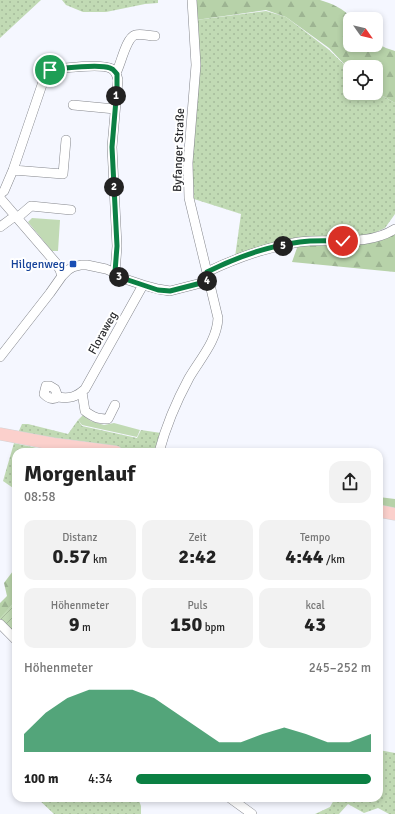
<!DOCTYPE html>
<html lang="de">
<meta charset="utf-8">
<style>
:root{--surface:#fff;--page:#f2f2f2;--text:#222;--muted:#767676;--accent:#0b8043}
body{margin:0;font-family:Signika,sans-serif;background:var(--page);color:var(--text);height:100vh;display:flex;flex-direction:column;font-size:15px;white-space:nowrap}
*{box-sizing:border-box;margin:0}
p{font-size:13px;color:var(--muted)}
.icon{flex:none;width:22px;height:22px;fill:none;stroke:currentColor;stroke-width:2;stroke-linecap:round;stroke-linejoin:round}
.map{position:relative;flex:1;overflow:hidden}
.panel{position:absolute;left:12px;top:448px;width:371px;height:354px;display:flex;flex-direction:column;background:var(--surface);border-radius:12px;box-shadow:0 2px 6px #0003}
.panel>*{flex:none}
.needle{width:26px;rotate:124deg}
.controls{position:absolute;left:343px;top:12px;display:grid;gap:8px}
.controls a{display:grid;place-items:center;width:40px;height:40px;border-radius:8px;background:var(--surface);box-shadow:0 2px 6px #0003;font-size:20px}
.pin{position:absolute;display:grid;place-items:center;width:34px;height:34px;color:#fff;margin:-17px;border:2px solid #fff;border-radius:50%;box-shadow:0 1px 4px #0007}
.km{position:absolute;width:20px;height:20px;margin:-10px;border-radius:50%;background:#222;color:#fff;font-size:11px;line-height:20px;text-align:center}
.round{display:grid;place-items:center;flex:none;width:42px;height:42px;border-radius:12px;background:var(--page)}
.overview{display:flex;align-items:center;justify-content:space-between;height:68px;padding:0 12px}
h1{font-size:22px;font-weight:700;line-height:30px}
.stats{display:grid;grid-template-columns:repeat(3,1fr);gap:6px;height:68px;padding:4px 12px}
.stats div{display:grid;align-content:center;border-radius:10px;background:var(--page);text-align:center}
.stats b{font-size:20px;font-weight:700}
.stats small{font-size:11px;font-weight:400}
.stats p{font-size:11px}
.chart{height:112px;padding:8px 12px}
.chart p{display:flex;justify-content:space-between}
.chart svg{width:100%;height:72px;margin-top:4px;fill:var(--accent);opacity:.7}
ul{padding:0 12px;list-style:none;font-size:13px}
li{display:grid;grid-template-columns:64px 48px 1fr;align-items:center;height:30px}
li i{height:10px;border-radius:5px;background:var(--accent)}
.map>svg:first-child{display:block}
.grass{fill:url(#grass-dots)}
.forest{fill:url(#forest-firs)}
.park{fill:#c1dab4}
.garden{fill:url(#garden-furrows)}
.lines{fill:none;stroke-linecap:round;stroke-linejoin:round}
.minor-casing{stroke:#85878d;stroke-width:10}
.major-casing{stroke:#d4d4d5;stroke-width:13}
.minor{stroke:#fff;stroke-width:9}
.major{stroke:#fbd0cc;stroke-width:12}
.route-casing{stroke:#fff;stroke-width:8}
.route{stroke:#0b8043;stroke-width:5}
.transit-dot{fill:#1a4fb4;stroke:#fff;stroke-width:1.5}
.labels{text-anchor:middle;dominant-baseline:central;stroke-width:4;stroke-linejoin:round;paint-order:stroke}
.street-label{font-size:12px;fill:#292a2d;stroke:#fff}
.transit-label{font-size:12px;fill:#164399;stroke:#fff;text-anchor:end}
</style>
<div class="map">
<svg width="395" height="814" viewBox="0 0 395 814">
<defs>
<pattern id="grass-dots" width="8" height="8" patternUnits="userSpaceOnUse"><rect width="8" height="8" fill="#c1dab4"/><path d="M2 2h.1M6 6h.1" fill="none" stroke="#a6bb9b" stroke-width="1.8" stroke-linecap="round"/></pattern>
<pattern id="forest-firs" width="22" height="20" patternUnits="userSpaceOnUse"><rect width="22" height="20" fill="#b7d2a9"/><path d="M5 1l3.5 6h-7zM16 11l3.5 6h-7z" fill="#9db492"/></pattern>
<pattern id="garden-furrows" width="10" height="10" patternUnits="userSpaceOnUse"><rect width="10" height="10" fill="#c1dab4"/><path d="M-1 1l2-2M0 10L10 0M9 11l2-2" fill="none" stroke="#a6bb9b"/></pattern>
</defs>
<rect width="100%" height="100%" fill="#f5f7ff"/>
<!-- grass -->
<path class="grass" d="M 0,0 L 41,0 L 0,38 Z
M 62,0 L 158,0 L 158,3 L 145,4 L 106,12 L 83,12 L 66,5 Z
M 266,11 L 286,17 L 328,49 L 350,70 L 350,93 L 376,93 L 376,92 L 395,103 L 395,214 L 385,228 L 359,240 L 334,239 L 235,257 L 241,214 L 194,199 L 192,162 L 196,20 Z
M 78,420 L 82,426 L 137,438 L 141,430 L 161,433 L 157,449 L 152,452 L 144,452 L 86,442 L 18,433 L 22,424 L 28,424 L 68,434 Z
M 14,443 L 51,451 L 51,452 L 16,452 L 16,490 L 3,481 Z
M 379,750 L 395,753 L 395,814 L 389,814 L 378,808 L 364,813 L 348,804 L 339,814 L 315,814 L 330,807 L 335,798 L 379,798 Z
M 37,798 L 138,798 L 141,806 L 141,814 L 54,814 Z"/>
<!-- forest -->
<path class="forest" d="M 194,0 L 320,0 C 332,4 344,8 352,19 L 350,19 L 350,45 L 376,45 L 376,43 L 386,48 L 395,51 L 395,103 L 376,92 L 376,67 L 350,67 L 350,70 L 329,48 L 286,17 L 266,10 L 196,20 Z
M 395,231 L 395,272 L 292,262 L 298,245 Z
M 379,497 L 395,499 L 395,510 L 379,506 Z
M 16,567 L 16,600 L 0,619 L 0,603 L 7,596 L 4,583 Z"/>
<!-- park -->
<path class="park" d="M 32,218 L 60,220 L 58,251 L 52,251 L 28,222 Z
M 83,415 L 91,421 L 104,425 L 114,423 L 140,430 L 137,437 L 82,425 L 78,420 Z"/>
<!-- garden -->
<path class="garden" d="M 16,600 L 16,636 L 0,622 L 0,618 Z"/>
<g class="lines">
<!-- minor casing -->
<g class="minor-casing">
<path id="minor" d="M 116,73 C 121,64 126,38 135,35 C 141,33 149,36 155,36
M 73,105 L 115,109
M 13,170 L 63,174 L 66,140
M 0,194 L 4,191 L 13,170 L 46,73 L 50,70 C 62,68 103,63 112,69 C 116,72 117,75 118,80 L 112,147 L 117,246 L 115,273
M 0,198 L 56,263 L 60,270 L 62,276
M 17,218 L 31,206 L 71,210
M 0,227 L 15,216
M 207,272 C 236,258 267,247 299,242 C 330,238 367,247 395,229
M 0,357 L 50,293 L 62,276 L 68,270 L 73,267 L 81,265 L 87,265 L 106,269 L 115,273 L 119,277 L 143,285 L 158,289 L 170,291 L 209,281
M 82,392 L 85,411 C 93,417 97,419 108,419 L 115,405
M 58,397 C 53,400 48,398 44,394 L 46,386 L 50,386 L 55,389 L 58,397 C 70,399 76,397 85,389 L 143,285
M 159,452 C 166,426 176,402 189,378 C 200,359 217,341 218,318 L 189,198 L 188,163 L 196,65 L 192,0
M 0,624 L 16,640
M 230,798 L 252,814"/>
</g>
<!-- major casing -->
<g class="major-casing">
<path id="major" d="M 0,434 L 54,444 L 116,452
M 379,511 L 395,514"/>
</g>
<!-- minor -->
<use href="#minor" class="minor"/>
<!-- major -->
<use href="#major" class="major"/>
</g>
<g class="lines">
<!-- route casing -->
<g class="route-casing">
<path id="route" d="M 50,70 C 63,68 100,64 110,68 C 114,69 115,72 117,74 L 117,88 L 112,147 L 117,246 L 115,272 L 119,277 L 158,290 L 170,291 L 209,281 L 207,272 C 235,258 268,246 300,242 C 314,240 329,241 343,241"/>
</g>
<!-- route -->
<use href="#route" class="route"/>
</g>
<!-- markers -->
<rect class="transit-dot" x="69" y="260" width="8" height="8" rx="2"/>
<g class="labels">
<!-- street labels -->
<g class="street-label">
<text transform="translate(179 150) rotate(-88)">Byfanger Straße</text>
<text transform="translate(103 333) rotate(-61)">Floraweg</text>
</g>
<!-- transit labels -->
<g class="transit-label">
<text x="65" y="264">Hilgenweg</text>
</g>
</g>
</svg>
<div class="controls">
<a><svg class="needle" viewBox="-14 -14 28 28"><path d="M0-13l5 13h-10z" fill="#e53935"/><path d="M0 13l5-13h-10z" fill="#767676"/></svg></a>
<a><svg class="icon" aria-label="locate" viewBox="0 0 24 24"><circle cx="12" cy="12" r="6"/><path d="M12 2v4M12 18v4M2 12h4M18 12h4"/></svg></a>
</div>
<div class="pin" style="left:50px;top:70px;background:#1e9e55"><svg class="icon" aria-label="arrive" viewBox="0 0 24 24"><path d="M6 21V4h12l-3 4 3 4H6"/></svg></div>
<div class="pin" style="left:343px;top:241px;background:#d93025"><svg class="icon" aria-label="check" viewBox="0 0 24 24"><path d="M5 12l5 5 9-10"/></svg></div>
<b class="km" style="left:116px;top:96px">1</b>
<b class="km" style="left:114px;top:187px">2</b>
<b class="km" style="left:119px;top:277px">3</b>
<b class="km" style="left:207px;top:281px">4</b>
<b class="km" style="left:283px;top:246px">5</b>
<section class="panel">
<div class="overview"><div><h1>Morgenlauf</h1><p>08:58</p></div><a class="round"><svg class="icon" aria-label="share" viewBox="0 0 24 24"><path d="M12 15V3M7 8l5-5 5 5M5 13v7h14v-7"/></svg></a></div>
<div class="stats">
<div><p>Distanz</p><b>0.57<small> km</small></b></div>
<div><p>Zeit</p><b>2:42</b></div>
<div><p>Tempo</p><b>4:44<small> /km</small></b></div>
</div>
<div class="stats">
<div><p>Höhenmeter</p><b>9<small> m</small></b></div>
<div><p>Puls</p><b>150<small> bpm</small></b></div>
<div><p>kcal</p><b>43</b></div>
</div>
<div class="chart"><p><span>Höhenmeter</span>245–252 m</p>
<svg viewBox="0 0 160 44" preserveAspectRatio="none"><path d="M0 44V33L10 20L20 11L30 6L40 6L50 6L60 11L70 20L80 29L90 38L100 38L110 33L120 29L130 33L140 38L150 38L160 33V44z"/></svg>
</div>
<ul>
<li><b>100 m</b>4:34<i style="width:100%"></i></li>
</ul>
</section>
</div>
